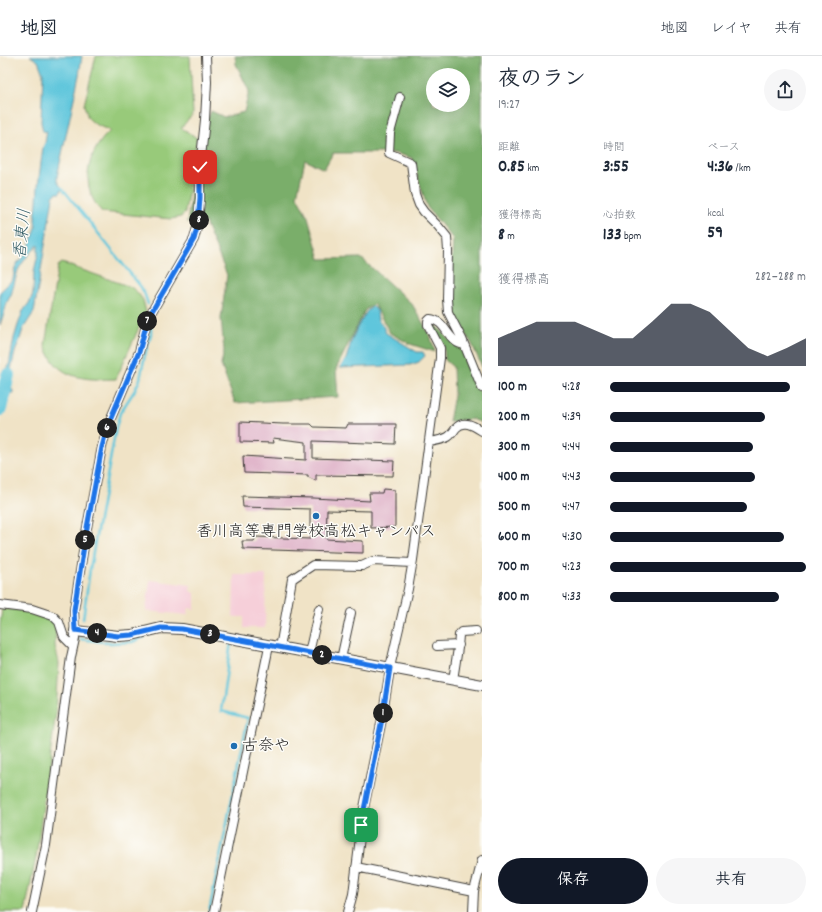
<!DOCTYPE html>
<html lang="ja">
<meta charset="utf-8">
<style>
:root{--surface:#fff;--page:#f6f6f7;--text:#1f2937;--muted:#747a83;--line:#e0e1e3;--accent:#111827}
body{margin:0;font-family:Dekko,"Klee One",sans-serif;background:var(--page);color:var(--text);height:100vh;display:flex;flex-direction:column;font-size:15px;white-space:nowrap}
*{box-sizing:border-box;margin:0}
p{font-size:13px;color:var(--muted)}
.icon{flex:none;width:22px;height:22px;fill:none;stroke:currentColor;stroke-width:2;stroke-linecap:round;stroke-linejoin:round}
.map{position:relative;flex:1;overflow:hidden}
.drawer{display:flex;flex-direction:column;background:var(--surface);width:340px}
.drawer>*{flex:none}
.fabs{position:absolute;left:426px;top:12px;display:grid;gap:8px}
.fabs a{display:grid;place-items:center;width:44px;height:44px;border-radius:50%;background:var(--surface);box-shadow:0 4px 16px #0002;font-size:20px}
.pin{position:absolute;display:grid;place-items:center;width:34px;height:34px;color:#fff;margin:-17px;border-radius:8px;box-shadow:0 2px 6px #0006}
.km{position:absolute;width:20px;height:20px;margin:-10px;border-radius:50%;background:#222;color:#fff;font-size:11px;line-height:20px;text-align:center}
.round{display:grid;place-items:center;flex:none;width:42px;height:42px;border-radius:21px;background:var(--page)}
.head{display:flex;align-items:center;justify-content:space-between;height:68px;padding:0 16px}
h1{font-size:22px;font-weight:700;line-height:30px}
.figures{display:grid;grid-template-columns:repeat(3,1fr);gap:6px;height:68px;padding:4px 16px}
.figures div{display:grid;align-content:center}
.figures b{font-size:17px;font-weight:700}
.figures small{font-size:11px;font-weight:400}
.figures p{font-size:11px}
.chart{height:112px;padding:8px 16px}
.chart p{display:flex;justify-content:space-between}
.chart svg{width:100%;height:72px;margin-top:4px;fill:var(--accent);opacity:.7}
.primary-button{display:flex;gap:8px;margin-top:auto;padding:8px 16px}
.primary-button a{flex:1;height:46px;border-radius:24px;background:var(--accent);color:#fff;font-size:16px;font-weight:700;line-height:46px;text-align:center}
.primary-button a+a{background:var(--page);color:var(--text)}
ul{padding:0 16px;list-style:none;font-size:13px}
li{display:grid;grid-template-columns:64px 48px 1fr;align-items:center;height:30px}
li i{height:10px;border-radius:5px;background:var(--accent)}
header{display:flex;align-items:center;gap:24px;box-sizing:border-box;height:56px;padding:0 20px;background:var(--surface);border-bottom:1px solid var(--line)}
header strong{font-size:19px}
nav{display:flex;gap:22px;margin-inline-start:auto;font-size:14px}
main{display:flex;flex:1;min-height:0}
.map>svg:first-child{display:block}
.built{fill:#f6cfd9}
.green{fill:#98ca7a;stroke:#5a734b}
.forest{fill:#7aae6a;stroke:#4b6543;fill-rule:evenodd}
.water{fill:#5fc6dc;stroke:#3e717c}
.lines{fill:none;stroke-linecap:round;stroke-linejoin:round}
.stream{stroke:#5fc6dc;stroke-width:2.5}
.river{stroke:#5fc6dc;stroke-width:14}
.building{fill:#dba9c2}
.minor-casing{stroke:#3c3a36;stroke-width:10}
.tertiary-casing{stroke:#3c3a36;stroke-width:12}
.minor{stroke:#fff;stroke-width:8}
.tertiary{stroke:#fff;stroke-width:10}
.route-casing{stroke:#fff;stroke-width:8}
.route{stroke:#1a73e8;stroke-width:5}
.poi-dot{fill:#1f6fb2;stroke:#fdfcf7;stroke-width:1.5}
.labels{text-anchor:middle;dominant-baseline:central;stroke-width:3;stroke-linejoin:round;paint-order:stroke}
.poi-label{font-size:16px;fill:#1c1c1c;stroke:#fdfcf7}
.water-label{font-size:17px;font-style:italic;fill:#376069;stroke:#fdfcf7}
</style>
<header>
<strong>地図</strong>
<nav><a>地図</a><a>レイヤ</a><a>共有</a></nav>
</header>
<main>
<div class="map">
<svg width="482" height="856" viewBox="0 0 482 856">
<rect width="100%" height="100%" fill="#fdfcf7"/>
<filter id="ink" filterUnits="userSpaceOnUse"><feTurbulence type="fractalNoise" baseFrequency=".025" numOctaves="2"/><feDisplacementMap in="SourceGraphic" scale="8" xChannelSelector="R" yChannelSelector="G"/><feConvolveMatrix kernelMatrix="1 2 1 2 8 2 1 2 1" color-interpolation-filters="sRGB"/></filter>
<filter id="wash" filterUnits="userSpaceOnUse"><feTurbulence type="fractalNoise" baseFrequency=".012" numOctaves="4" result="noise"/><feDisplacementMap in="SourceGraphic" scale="16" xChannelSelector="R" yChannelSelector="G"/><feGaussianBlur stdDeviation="0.9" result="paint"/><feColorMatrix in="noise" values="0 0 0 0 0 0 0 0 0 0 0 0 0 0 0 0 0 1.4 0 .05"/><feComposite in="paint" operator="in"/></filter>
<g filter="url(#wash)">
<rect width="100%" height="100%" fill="#f0e3c6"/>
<!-- built -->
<path class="built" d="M 234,519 L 266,519 L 265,572 L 244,572 L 244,561 L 233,561 Z
M 150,524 L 191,529 L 190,535 L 195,537 L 195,553 L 189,552 L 187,559 L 146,555 Z"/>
<!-- green -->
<path class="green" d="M 96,0 L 190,0 L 193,58 L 181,72 L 197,82 L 185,156 L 181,161 L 171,163 L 102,156 C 99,152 95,148 93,143 C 91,140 90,135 89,131 C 85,110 94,90 110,75 L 95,68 L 88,62 L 84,49 Z
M 62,207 L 131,231 L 138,237 L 143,244 L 146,256 L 116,323 C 84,324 57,324 45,289 L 58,210 Z
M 2,553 L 23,554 L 49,561 L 56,568 L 55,590 L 59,607 L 56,657 L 36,801 L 25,856 L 0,856 L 0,569 Z"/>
<!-- forest -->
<path class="forest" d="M 235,0 L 482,0 L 482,311 L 472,288 L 453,258 L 450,240 L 453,183 L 427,151 L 412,102 L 395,97 L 333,97 L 324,113 L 305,104 L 297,140 L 308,161 L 320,203 L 361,202 L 412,248 L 430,279 L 435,296 L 410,288 L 390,277 L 374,248 L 365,254 L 336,313 L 338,341 L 235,347 L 221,309 L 224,295 L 221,262 L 227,219 L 205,166 L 187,167 L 199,82 L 211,55 L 224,61 L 244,56 L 249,35 L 236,8 ZM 433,19 L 463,19 L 463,49 L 433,49 Z
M 435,268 L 449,283 L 463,294 L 482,342 L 482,367 L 472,363 L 449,366 L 454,339 L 453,311 L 445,304 L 444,290 L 433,270 Z"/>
<!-- water -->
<path class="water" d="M 30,0 L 82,0 L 79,19 L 57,121 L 57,125 L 62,132 L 60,137 L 56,137 L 53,141 L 34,256 L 23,273 L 20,283 L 15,296 L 8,326 L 14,337 L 0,337 L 0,327 L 2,326 L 9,309 L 14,282 L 18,269 L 23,255 L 29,247 L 33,238 L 34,215 L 38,198 L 38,189 L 25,203 L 18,214 L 11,239 L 7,246 L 5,254 L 0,269 L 0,236 L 13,223 L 15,212 L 18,206 L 30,193 L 30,186 L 34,178 L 36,171 L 35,165 L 37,146 L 38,130 L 43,91 L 45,87 L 47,75 L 43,76 L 41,66 L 43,18 L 38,5 Z
M 373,250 L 377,255 L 378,264 L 383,270 L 386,277 L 417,296 L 423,296 L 425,300 L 419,306 L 410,309 L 340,312 L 346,303 L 351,286 L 357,272 L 367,255 Z"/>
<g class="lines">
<!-- stream -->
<path class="stream" d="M 60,131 L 63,133 L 141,231 L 145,239 L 148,248
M 83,563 L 90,513 L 116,372 L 120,357 L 135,334 L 140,323 L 145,299 L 151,278 L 151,264
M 80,583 L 111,587 L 132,586 L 144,581
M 209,856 L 248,662 L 221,655 L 231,586"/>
<!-- river -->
<path class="river" d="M 0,353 L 8,319"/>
</g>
<g id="blocks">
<!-- building -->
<path class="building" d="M 240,366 L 283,368 L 311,368 L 314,371 L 346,372 L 348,368 L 396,368 L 395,388 L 313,385 L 313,402 L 394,405 L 393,420 L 316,419 L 316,425 L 308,421 L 308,419 L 244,417 L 243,400 L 306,404 L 306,386 L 273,382 L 274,387 L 240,386 Z
M 383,433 L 395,434 L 395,471 L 371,472 L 371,455 L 327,454 L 326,483 L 363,485 L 363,497 L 243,493 L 242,485 L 254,485 L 256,481 L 310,483 L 310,453 L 243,451 L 242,440 L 313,442 L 370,445 L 369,437 L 382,437 Z"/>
</g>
</g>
<g filter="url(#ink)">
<use href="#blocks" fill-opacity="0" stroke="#3c3a36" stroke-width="1"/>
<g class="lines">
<!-- minor casing -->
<g class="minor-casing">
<path id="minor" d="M 400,41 L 390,77 L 389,97 L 411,107 L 415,138 L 419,149 L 424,156 L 438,170 L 447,181 L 448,195 L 447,243 L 448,256 L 462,283 L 482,332
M 429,386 C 436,385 442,384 448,381 C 451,379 454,375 456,372 C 464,363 474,370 482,375
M 0,549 L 32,553 L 53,560 L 59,566 L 64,581 L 73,590
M 437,590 L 459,589
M 280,592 L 292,523 L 313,509 L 362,510 L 373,505 L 412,507
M 309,597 L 319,553
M 341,603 L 351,557
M 453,624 L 458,592 L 459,579 L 461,576 L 476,575
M 356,811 L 474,835 L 473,856
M 474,835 L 482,804
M 32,856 L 46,789 L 71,601 L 75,583 L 74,554 L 86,477 L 102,391 L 108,369 L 139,296 L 148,262 L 194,183 L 198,168 L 200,142 L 200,111 L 205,64 L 207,26 L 206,0
M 214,856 L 269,590
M 348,856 L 353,838 L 363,757 L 382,663 L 391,607 L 408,533 L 413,504 L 440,302 L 440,292 L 428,269 L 428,265 L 430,263 C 444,264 447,281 458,287 C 460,288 462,288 464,289"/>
</g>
<!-- tertiary casing -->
<g class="tertiary-casing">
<path id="tertiary" d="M 75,575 L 118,580 L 132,579 L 161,572 L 182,573 L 482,629"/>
</g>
<!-- minor -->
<use href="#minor" class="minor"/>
<!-- tertiary -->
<use href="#tertiary" class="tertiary"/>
</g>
</g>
<g class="lines" filter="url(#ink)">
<!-- route casing -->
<g class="route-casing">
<path id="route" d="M 200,111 L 200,142 L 198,168 L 194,183 L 148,262 L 139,296 L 108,369 L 102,391 L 86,477 L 74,554 L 75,574 L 118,580 L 132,579 L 161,572 L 182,573 L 390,612 L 382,663 L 361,769"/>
</g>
<!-- route -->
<use href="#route" class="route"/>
</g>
<!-- markers -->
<g class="poi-dot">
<circle cx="316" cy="460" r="4"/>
<circle cx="234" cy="690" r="4"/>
</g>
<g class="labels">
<!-- poi labels -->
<g class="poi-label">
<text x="316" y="476">香川高等専門学校高松キャンパス</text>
<text x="242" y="690" text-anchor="start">古奈や</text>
</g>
<!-- water labels -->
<g class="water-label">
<text transform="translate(24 178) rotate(-84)">香東川</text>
</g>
</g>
</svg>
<div class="fabs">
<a><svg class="icon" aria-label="layers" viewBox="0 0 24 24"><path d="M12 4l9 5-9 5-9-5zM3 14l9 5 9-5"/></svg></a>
</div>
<div class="pin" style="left:361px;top:769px;background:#1e9e55"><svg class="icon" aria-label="arrive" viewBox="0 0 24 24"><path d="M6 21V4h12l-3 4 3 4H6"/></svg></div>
<div class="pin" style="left:200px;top:111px;background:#d93025"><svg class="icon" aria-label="check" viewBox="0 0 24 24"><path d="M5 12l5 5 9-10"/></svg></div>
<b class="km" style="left:383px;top:657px">1</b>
<b class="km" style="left:322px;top:599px">2</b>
<b class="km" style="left:210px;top:578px">3</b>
<b class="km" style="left:97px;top:577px">4</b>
<b class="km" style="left:85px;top:484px">5</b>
<b class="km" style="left:107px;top:372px">6</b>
<b class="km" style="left:147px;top:265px">7</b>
<b class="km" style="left:199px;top:164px">8</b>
</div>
<section class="drawer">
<div class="head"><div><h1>夜のラン</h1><p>19:27</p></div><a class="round"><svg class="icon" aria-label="share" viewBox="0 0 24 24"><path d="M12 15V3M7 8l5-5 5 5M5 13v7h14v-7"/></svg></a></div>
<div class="figures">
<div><p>距離</p><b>0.85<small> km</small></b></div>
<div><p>時間</p><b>3:55</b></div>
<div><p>ペース</p><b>4:36<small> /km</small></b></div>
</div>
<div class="figures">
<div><p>獲得標高</p><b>8<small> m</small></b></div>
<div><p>心拍数</p><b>133<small> bpm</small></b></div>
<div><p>kcal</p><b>59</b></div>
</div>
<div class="chart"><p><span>獲得標高</span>282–288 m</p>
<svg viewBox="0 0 160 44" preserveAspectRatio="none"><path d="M0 44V27L10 22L20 17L30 17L40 17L50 22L60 27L70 27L80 17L90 6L100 6L110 11L120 22L130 33L140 38L150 33L160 27V44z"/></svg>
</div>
<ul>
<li><b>100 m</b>4:28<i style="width:92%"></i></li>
<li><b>200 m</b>4:39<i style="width:79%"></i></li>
<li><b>300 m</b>4:44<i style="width:73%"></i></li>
<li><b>400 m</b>4:43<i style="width:74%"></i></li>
<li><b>500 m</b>4:47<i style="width:70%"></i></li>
<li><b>600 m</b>4:30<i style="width:89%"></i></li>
<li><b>700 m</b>4:23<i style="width:100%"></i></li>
<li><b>800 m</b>4:33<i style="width:86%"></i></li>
</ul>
<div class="primary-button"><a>保存</a><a>共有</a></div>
</section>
</main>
